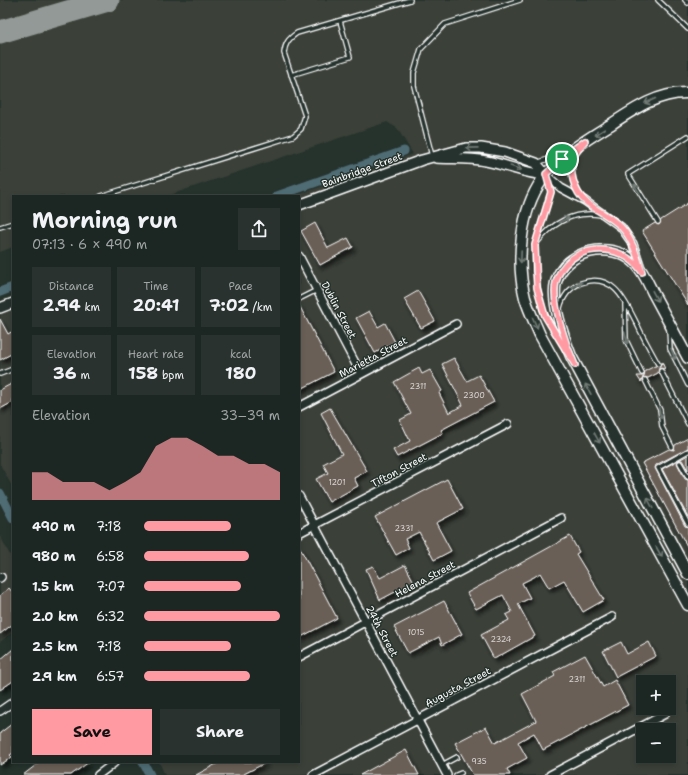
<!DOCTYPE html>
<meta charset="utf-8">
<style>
:root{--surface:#1c2622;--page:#29322f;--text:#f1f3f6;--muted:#a0a5a5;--line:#3a4340;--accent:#ff9aa2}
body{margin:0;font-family:"Shantell Sans",sans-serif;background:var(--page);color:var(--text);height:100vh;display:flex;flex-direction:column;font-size:15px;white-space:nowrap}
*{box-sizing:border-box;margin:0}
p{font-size:13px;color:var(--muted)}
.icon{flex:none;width:22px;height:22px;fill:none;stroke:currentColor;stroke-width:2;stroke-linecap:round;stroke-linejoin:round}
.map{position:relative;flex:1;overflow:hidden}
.sheet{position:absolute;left:12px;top:195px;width:288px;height:568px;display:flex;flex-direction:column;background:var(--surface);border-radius:0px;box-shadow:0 2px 6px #0003,0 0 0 1px var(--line)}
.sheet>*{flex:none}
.fabs{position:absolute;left:636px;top:675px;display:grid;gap:8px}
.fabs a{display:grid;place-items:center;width:40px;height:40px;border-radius:0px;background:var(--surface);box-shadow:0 2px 6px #0003,0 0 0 1px var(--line);font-size:20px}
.pin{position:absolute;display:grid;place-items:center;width:34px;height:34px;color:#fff;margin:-17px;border:2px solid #fff;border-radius:50%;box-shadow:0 1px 4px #0007}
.round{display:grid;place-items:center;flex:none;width:42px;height:42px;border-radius:0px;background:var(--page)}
.overview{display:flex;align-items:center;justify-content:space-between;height:68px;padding:0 20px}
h1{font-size:22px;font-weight:700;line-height:30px}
.metrics{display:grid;grid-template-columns:repeat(3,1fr);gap:6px;height:68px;padding:4px 20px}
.metrics div{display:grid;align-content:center;border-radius:0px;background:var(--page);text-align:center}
.metrics b{font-size:17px;font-weight:700}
.metrics small{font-size:11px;font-weight:400}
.metrics p{font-size:11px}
.chart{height:112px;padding:8px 20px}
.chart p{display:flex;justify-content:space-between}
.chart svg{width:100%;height:72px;margin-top:4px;fill:var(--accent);opacity:.7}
.cta{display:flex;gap:8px;margin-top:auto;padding:8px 20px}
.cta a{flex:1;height:46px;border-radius:0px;background:var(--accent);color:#111;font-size:16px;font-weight:700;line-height:46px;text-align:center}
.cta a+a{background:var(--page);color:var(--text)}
ul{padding:0 20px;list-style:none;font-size:13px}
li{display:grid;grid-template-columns:64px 48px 1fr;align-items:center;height:30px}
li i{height:10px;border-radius:5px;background:var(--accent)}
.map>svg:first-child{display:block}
.built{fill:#3b4039;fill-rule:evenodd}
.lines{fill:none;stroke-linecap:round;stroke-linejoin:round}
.canal{stroke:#4f6c75;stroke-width:9}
.taxiway{stroke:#929996;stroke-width:23}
.building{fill:#6b5f56;stroke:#fff;filter:url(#shadow)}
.service-casing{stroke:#fff;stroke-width:6}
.minor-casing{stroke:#fff;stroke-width:10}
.tertiary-casing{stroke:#fff;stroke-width:12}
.secondary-casing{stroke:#fff;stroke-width:13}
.service{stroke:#26332d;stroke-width:3.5}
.minor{stroke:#26332d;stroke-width:7}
.tertiary{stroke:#26332d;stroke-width:9}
.secondary{stroke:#26332d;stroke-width:10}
.oneway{stroke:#727a76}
.route-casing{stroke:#fff;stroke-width:8}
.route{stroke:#ff9aa2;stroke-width:5}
.labels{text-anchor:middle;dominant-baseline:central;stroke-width:3;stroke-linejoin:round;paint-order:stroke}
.number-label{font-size:8px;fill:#dad7d5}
.street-label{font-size:10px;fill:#fff;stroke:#26332d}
</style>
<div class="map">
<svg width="688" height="775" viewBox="0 0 688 775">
<defs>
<filter id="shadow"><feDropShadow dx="2.5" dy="4" stdDeviation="2" flood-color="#0009"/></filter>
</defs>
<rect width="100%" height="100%" fill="#26332d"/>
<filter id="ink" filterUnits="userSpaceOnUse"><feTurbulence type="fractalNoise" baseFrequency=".025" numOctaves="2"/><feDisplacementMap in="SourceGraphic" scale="8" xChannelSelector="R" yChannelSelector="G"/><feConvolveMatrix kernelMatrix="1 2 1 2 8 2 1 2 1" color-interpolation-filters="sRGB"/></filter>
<g filter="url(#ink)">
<!-- built -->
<path class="built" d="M 0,0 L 688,0 L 688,775 L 165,775 L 159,762 L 299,762 L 299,196 L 295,196 L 413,154 L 397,128 L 387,122 L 166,196 L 13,196 L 13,247 L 0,252 ZM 643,682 L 669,682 L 669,708 L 643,708 ZM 643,730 L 669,730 L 669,756 L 643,756 Z
M 13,296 L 13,488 L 0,464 L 0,301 Z
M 0,536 L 13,561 L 13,632 L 0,642 Z"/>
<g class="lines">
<!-- canal -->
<path class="canal" d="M 277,196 L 404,151
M 0,292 L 13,287
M 0,493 L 13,518
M 143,762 L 150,775"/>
<!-- taxiway -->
<path class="taxiway" d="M 0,32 L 108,0"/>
</g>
<!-- building -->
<path class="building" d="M 688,203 L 688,305 L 642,231 L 655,223 L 659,225 L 661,220 Z
M 315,223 L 328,248 L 348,238 L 353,247 L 320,265 L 301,231 Z
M 418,291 L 435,321 L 421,328 L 404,299 Z
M 299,305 L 334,372 L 299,390 Z
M 369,311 L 378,327 L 385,323 L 395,342 L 375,353 L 356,318 Z
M 0,319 L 8,334 L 13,331 L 13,353 L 0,360 Z
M 454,358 L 467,381 L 479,375 L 494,402 L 441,430 L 443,433 L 397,457 L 393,450 L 410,441 L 400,420 L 411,414 L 394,382 L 419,368 L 422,374 L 430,370 L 442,391 L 439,393 L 449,413 L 463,405 L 442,364 Z
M 662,362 L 665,369 L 659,368 L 658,373 L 648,378 L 643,377 L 641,382 L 637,376 L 644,376 L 645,371 L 655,366 L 660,367 Z
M 13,383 L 13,402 L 0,409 L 0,390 Z
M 330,408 L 367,471 L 354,478 L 358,486 L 329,502 L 316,479 L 328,473 L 323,464 L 342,454 L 321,413 Z
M 688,438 L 688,448 L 656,465 L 655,468 L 685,526 L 688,527 L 688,548 L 642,463 L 669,449 L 674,450 L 675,445 Z
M 688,455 L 688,470 L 682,460 L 679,460 L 677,463 L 685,479 L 688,480 L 688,517 L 662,469 Z
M 447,479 L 463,509 L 436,523 L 451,551 L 434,560 L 419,532 L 405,539 L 409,548 L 396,555 L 375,517 Z
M 570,536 L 579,552 L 576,554 L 604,600 L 583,612 L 564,580 L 549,588 L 540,573 L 534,577 L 522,583 L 530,598 L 518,604 L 535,636 L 494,659 L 481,635 L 509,620 L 506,615 L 512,612 L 503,595 L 476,609 L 467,593 Z
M 299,546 L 337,618 L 299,638 Z
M 405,565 L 414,582 L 380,600 L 366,569 L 373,566 L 380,578 Z
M 9,588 L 13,593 L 13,624 L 0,634 L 0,595 Z
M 444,601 L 462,634 L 442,645 L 439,637 L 408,653 L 394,627 Z
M 621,642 L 627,654 L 649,642 L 656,656 L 616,677 L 603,651 Z
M 13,649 L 13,681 L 0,690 L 0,660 Z
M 585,655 L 603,687 L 615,680 L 628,705 L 543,750 L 534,733 L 518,742 L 527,758 L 507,769 L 510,775 L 473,775 L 455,743 L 486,727 L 495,743 L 536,721 L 522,694 L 555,676 L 553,672 Z
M 13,723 L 13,753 L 10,755 L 12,757 L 0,765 L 0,733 Z
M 406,750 L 419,775 L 360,775 Z
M 40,762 L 89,762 L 71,775 L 23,775 Z
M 220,762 L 267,762 L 242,775 L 196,775 Z"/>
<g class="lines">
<!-- service casing -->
<g class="service-casing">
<path id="service" d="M 658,0 L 688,29
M 685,0 L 688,3
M 291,75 L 350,57 L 340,21
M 578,150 C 567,165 571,183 582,197
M 432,156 L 414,86 L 414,73 L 421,49 L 445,24 L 520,0
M 536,163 L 561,155
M 548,179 L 551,192 L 535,245 L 535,271 L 542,309 L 562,344
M 101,196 L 293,136 L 301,129 L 305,116 L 284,53 C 285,44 288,39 297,33 L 410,0
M 658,222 L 628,174 L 688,136
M 0,227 L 13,223
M 536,244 C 552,223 574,210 601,215
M 299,299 L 317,290
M 625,304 L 626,340 L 642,373
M 560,308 C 563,296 569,288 581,283 C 614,271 626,303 638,326 C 644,339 651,351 658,364
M 669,330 L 670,349 L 688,385
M 661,371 L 688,424
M 0,374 L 13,369
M 645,380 L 660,410 L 662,427 L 672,447
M 688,451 L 658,468 L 688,524
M 680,463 L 688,477
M 442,765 L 457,757
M 456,775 L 461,773"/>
</g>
<!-- minor casing -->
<g class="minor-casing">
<path id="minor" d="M 546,175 L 561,188 L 585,201 L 621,227 L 633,244 L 641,268
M 299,256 L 361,374
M 299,407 L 456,324
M 299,496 L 447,775
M 299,533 L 508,424
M 0,578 L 1,577
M 299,657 L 561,518
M 0,711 L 13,702
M 98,775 L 114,763
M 313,775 L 612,617
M 550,775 L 665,714"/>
</g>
<!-- tertiary casing -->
<g class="tertiary-casing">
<path id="tertiary" d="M 436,158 C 452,159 470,158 486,161 C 507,165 526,174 546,175
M 299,205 L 422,160 L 466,148 L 481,148 L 505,152 L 536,163 L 546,175
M 0,308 L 13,303"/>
</g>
<!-- secondary casing -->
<g class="secondary-casing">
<path id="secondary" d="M 688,93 C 659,92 634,109 610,125 C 586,140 559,156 542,180 C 520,211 516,262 525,298 C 529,311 535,323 540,335 L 688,605
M 688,358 C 676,336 665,315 653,293 C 648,283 643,270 634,262 C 611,240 565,250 556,282 C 551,301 564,338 571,356 L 688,574"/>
</g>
<!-- service -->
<use href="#service" class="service"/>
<!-- minor -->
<use href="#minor" class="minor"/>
<!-- tertiary -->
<use href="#tertiary" class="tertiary"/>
<!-- secondary -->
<use href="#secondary" class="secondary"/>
</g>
<!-- one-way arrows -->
<defs><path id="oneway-shaft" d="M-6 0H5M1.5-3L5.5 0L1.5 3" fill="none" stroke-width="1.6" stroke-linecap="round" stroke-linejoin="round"/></defs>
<g class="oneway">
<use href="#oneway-shaft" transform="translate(650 101) rotate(156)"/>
<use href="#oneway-shaft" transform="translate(600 132) rotate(147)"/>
<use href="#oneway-shaft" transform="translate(472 148) rotate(179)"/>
<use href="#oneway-shaft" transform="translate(516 168) rotate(19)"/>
<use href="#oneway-shaft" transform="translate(637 189) rotate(-122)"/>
<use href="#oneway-shaft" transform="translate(564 220) rotate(-27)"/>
<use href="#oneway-shaft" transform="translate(521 257) rotate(92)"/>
<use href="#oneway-shaft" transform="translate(577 285) rotate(-27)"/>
<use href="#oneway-shaft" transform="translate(655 296) rotate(62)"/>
<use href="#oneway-shaft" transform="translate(535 323) rotate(66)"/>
<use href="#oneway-shaft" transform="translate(626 338) rotate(77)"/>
<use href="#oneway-shaft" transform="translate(673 354) rotate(68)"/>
<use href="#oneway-shaft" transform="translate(588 389) rotate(-119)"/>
<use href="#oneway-shaft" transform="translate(660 413) rotate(78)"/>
<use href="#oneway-shaft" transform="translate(597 438) rotate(61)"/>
<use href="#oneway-shaft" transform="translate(650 503) rotate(-118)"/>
<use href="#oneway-shaft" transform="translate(659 552) rotate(61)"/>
</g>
</g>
<g class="lines" filter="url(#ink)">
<!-- route casing -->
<g class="route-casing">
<path id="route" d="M 585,141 C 581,146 577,151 574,156 C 568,170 574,192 586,202 C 597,211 611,217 621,227 C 633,240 637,256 642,272 C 620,239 567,243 556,282 C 551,304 566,345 575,365 L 545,316 L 537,288 L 535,245 L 551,192 L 546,174 L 571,151 Z"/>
</g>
<!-- route -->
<use href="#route" class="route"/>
</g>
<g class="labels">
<!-- number labels -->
<g class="number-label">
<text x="418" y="386">2311</text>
<text x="474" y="395">2300</text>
<text x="337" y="482">1201</text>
<text x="404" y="528">2331</text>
<text x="416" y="632">1015</text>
<text x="501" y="639">2324</text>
<text x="577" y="679">2311</text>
<text x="479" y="761">935</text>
</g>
<!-- street labels -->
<g class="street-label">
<text transform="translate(362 170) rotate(-20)">Bainbridge Street</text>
<text transform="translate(339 310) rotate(62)">Dublin Street</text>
<text transform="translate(373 357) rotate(-28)">Marietta Street</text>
<text transform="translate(399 470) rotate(-28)">Tifton Street</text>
<text transform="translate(425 579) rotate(-28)">Helena Street</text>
<text transform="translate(382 631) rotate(62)">24th Street</text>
<text transform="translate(458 687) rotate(-28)">Augusta Street</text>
</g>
</g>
</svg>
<div class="fabs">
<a>+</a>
<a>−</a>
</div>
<div class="pin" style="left:562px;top:159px;background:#1e9e55"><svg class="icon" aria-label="arrive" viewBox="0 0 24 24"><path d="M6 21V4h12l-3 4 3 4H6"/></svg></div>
<section class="sheet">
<div class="overview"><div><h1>Morning run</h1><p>07:13 · 6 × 490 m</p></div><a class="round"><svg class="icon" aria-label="share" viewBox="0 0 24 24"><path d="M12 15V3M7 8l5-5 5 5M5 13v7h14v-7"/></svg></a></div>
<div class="metrics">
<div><p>Distance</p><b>2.94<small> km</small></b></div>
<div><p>Time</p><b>20:41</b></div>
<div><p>Pace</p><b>7:02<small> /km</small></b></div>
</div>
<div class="metrics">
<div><p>Elevation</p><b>36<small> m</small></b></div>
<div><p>Heart rate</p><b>158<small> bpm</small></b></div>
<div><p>kcal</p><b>180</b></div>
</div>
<div class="chart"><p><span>Elevation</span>33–39 m</p>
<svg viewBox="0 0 160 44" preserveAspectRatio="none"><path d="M0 44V27L10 27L20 33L30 33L40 33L50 38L60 33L70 27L80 11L90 6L100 6L110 11L120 17L130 17L140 22L150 22L160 27V44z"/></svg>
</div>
<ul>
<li><b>490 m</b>7:18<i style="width:64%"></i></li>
<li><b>980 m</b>6:58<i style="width:77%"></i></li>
<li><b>1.5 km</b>7:07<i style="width:71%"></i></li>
<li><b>2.0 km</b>6:32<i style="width:100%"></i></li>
<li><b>2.5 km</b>7:18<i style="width:64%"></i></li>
<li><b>2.9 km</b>6:57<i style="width:78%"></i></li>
</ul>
<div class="cta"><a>Save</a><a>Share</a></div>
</section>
</div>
